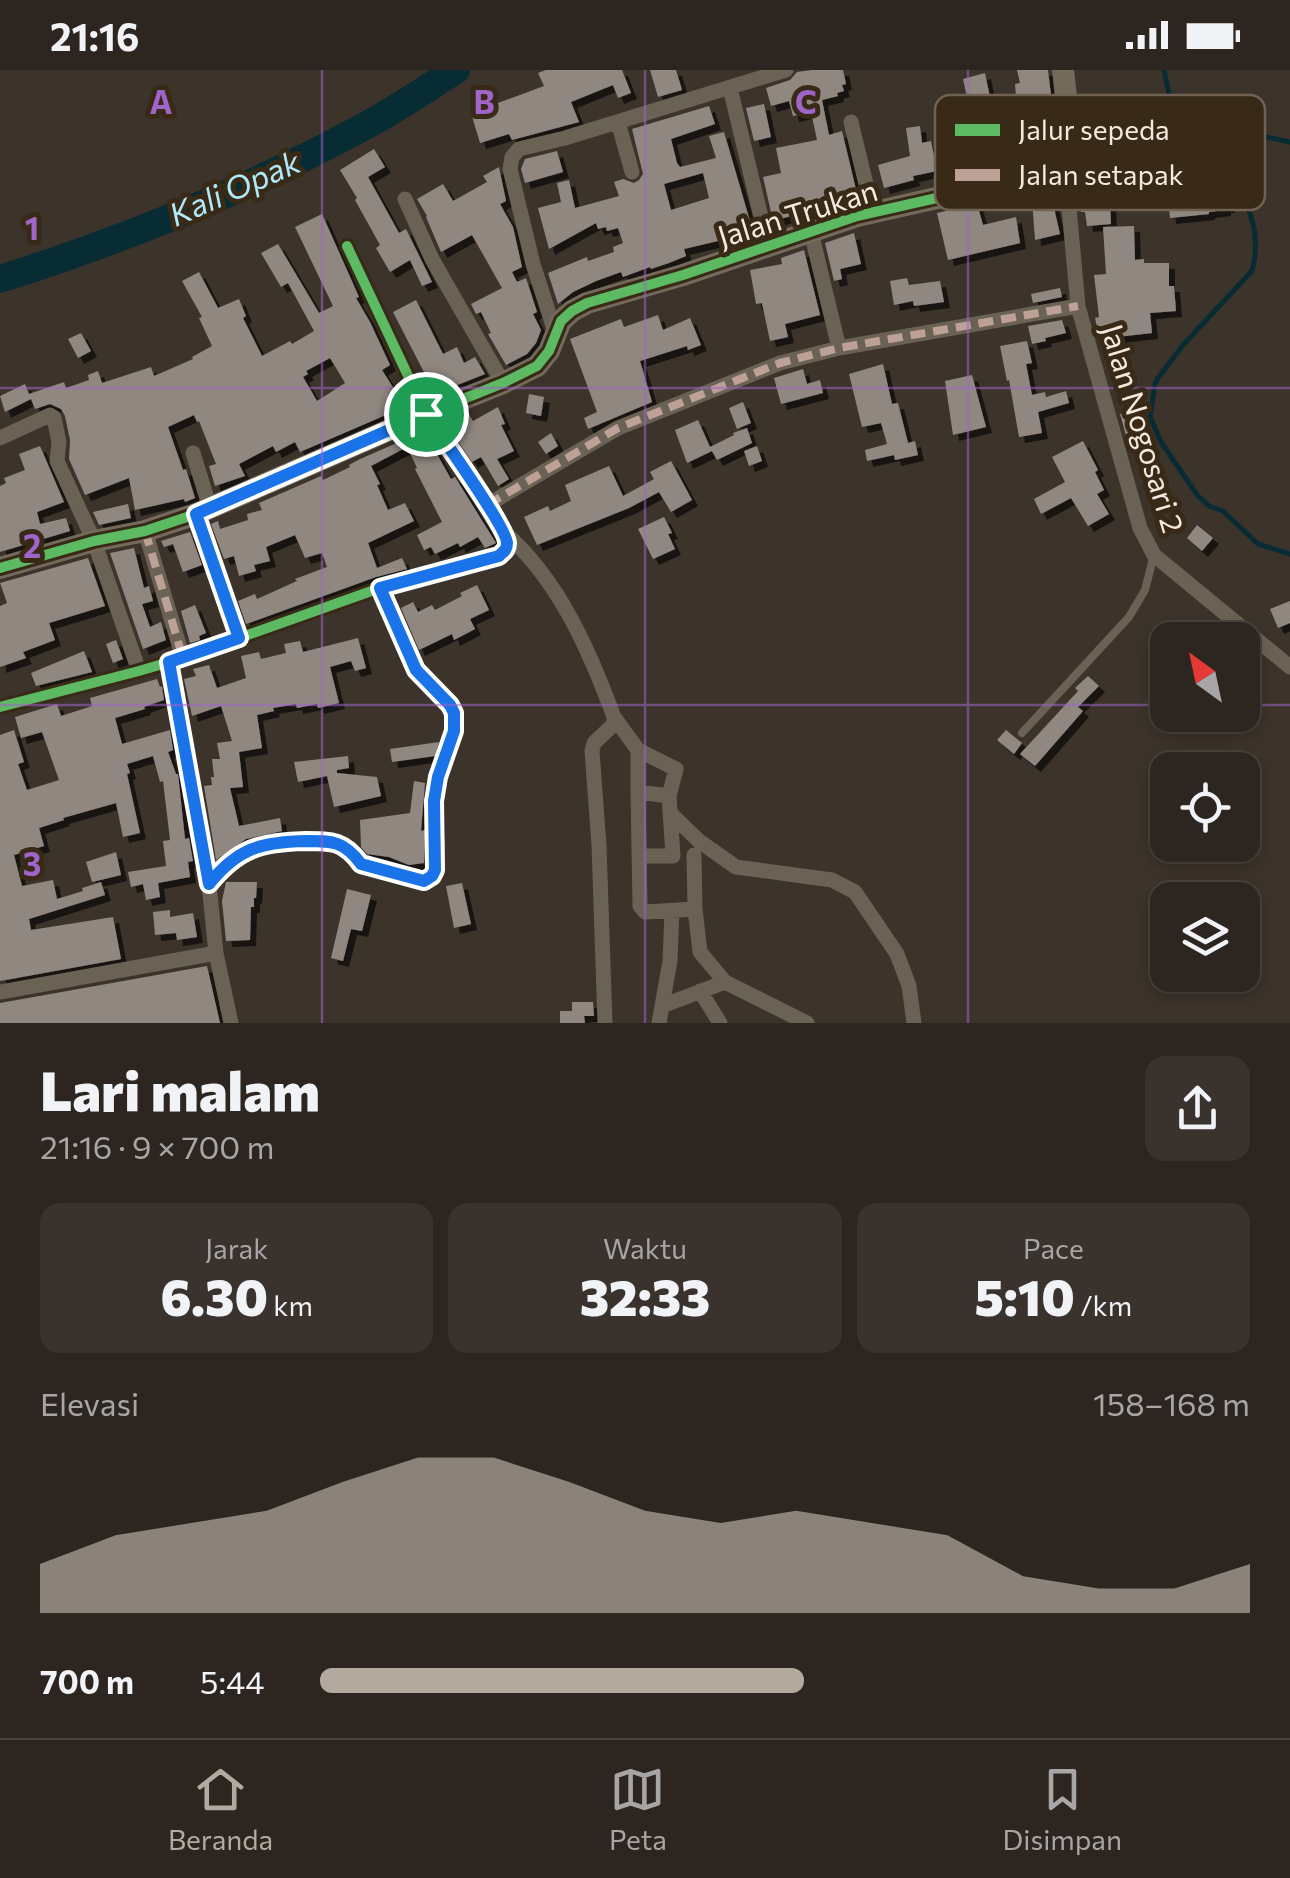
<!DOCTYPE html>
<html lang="id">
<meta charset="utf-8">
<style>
:root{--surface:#2d2620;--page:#39322d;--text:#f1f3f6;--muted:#a7a5a5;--line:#48433e;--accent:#b3a99f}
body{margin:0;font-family:Commissioner,sans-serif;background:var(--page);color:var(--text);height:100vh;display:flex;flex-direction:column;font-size:38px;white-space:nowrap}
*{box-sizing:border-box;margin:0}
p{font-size:32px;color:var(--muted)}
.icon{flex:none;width:55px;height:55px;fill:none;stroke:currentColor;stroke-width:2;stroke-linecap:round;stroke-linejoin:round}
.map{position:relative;height:953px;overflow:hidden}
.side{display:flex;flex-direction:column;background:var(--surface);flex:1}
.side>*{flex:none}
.needle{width:65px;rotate:327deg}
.controls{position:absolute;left:1150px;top:552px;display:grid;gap:20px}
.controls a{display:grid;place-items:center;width:110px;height:110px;border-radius:20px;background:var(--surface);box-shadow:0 5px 15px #0003,0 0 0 2px var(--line);font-size:50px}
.pin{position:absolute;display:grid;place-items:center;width:85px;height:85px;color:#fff;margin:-42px;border:5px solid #fff;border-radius:50%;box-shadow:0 2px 10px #0007}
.round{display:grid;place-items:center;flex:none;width:105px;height:105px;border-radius:20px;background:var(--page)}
.overview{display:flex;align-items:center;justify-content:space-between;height:170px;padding:0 40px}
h1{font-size:55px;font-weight:800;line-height:75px}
.metrics{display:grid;grid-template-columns:repeat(3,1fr);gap:15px;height:170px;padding:10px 40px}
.metrics div{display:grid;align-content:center;border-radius:20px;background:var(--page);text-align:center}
.metrics b{font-size:50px;font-weight:800}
.metrics small{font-size:28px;font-weight:400}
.metrics p{font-size:28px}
.chart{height:280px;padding:20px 40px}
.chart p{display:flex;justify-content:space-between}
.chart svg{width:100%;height:180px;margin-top:10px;fill:var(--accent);opacity:.7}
ul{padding:0 40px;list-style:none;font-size:32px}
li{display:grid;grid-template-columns:160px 120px 1fr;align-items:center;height:75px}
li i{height:25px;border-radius:12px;background:var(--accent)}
.status{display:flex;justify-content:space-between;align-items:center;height:70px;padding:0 50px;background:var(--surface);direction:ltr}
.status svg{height:28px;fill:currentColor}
.dock{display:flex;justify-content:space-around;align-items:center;height:140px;border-top:2px solid var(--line);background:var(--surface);font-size:28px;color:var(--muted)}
.dock a{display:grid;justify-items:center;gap:5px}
.dock .current{color:var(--accent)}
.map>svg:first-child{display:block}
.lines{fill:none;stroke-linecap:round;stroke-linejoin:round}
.stream{stroke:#082c33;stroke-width:5}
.river{stroke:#082c33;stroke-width:28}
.building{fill:#908880;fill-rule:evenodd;filter:url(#shadow)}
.lane{stroke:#6a6255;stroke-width:8}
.street{stroke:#6a6255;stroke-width:15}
.secondary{stroke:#746a5b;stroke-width:22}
.quiet{stroke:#bda197;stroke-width:8;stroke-dasharray:15 8;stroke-linecap:butt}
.cycleway-casing{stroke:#392a18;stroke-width:16}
.cycleway{stroke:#5cba63;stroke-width:10}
.route-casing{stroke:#fff;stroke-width:20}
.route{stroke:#1a73e8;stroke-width:12}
.grid{fill:none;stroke:#9f65c8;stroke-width:2.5;stroke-opacity:0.55}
.labels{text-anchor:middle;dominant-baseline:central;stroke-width:10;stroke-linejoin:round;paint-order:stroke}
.street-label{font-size:30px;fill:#f3e9de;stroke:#392a18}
.water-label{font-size:32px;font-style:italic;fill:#aee9fa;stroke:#392a18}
.key{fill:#392a18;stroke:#716353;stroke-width:2.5}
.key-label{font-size:28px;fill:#f3e9de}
.grid-label{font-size:32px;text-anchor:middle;font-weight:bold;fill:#9f65c8;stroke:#392a18;stroke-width:10;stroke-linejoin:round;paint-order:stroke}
</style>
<div class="status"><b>21:16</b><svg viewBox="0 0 49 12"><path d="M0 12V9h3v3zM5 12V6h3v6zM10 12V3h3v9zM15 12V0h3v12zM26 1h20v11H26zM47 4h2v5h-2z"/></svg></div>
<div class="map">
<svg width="1290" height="953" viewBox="0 0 1290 953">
<defs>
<filter id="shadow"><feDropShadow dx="6" dy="6" stdDeviation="0" flood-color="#0009"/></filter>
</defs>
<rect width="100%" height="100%" fill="#3c332a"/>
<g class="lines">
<!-- stream -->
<path class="stream" d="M 1164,0 L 1174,47 L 1290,72
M 1201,53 C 1205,68 1214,75 1223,86 C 1230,94 1233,106 1238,115 C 1252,145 1261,168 1252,201 L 1183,275 L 1158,308 L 1155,314 L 1150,347 L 1161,372 L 1198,426 L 1209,436 L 1223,441 L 1258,474 L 1290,484"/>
<!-- river -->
<path class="river" d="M 0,209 C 126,169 249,119 365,56 C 397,39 426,19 456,0"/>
</g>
<!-- building -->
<path class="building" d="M 546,0 L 622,0 L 631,23 L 618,28 L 613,15 L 571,32 L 579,52 L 512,70 L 509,64 L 480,73 L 471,43 L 544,16 L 538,3 Z
M 650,0 L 676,0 L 682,20 L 658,27 Z
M 812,0 L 843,0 L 846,14 L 842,15 L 844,21 L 837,23 L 838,26 L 822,30 L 829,65 L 842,61 L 858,128 L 816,139 L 817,144 L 804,148 L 802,143 L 773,151 L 763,107 L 781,103 L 776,78 L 817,70 L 811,42 L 793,46 L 789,31 L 771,36 L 766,18 L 790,10 L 797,2 Z
M 1017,0 L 1048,0 L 1053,42 L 1043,44 L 1046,79 L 1040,85 L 1029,86 L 1026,56 L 1002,60 L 1007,90 L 967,96 L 964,68 L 967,68 L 964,46 L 971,45 L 963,9 L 985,3 L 993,42 L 1017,38 L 1015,14 L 1020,13 Z
M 764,34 L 771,67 L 754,71 L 746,38 Z
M 709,36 L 715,54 L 671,69 L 677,93 L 680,97 L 716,88 L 709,66 L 724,62 L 752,158 L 738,162 L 739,166 L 684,179 L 686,186 L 669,193 L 651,199 L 650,197 L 623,207 L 621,202 L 596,211 L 573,222 L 558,234 L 548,203 L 587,187 L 588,191 L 614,182 L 613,177 L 623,173 L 618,158 L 607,161 L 606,157 L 598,159 L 596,153 L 549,179 L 538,138 L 561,132 L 557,113 L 569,110 L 575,138 L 619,126 L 614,112 L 623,109 L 634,113 L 639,110 L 643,104 L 632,59 ZM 703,103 L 709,128 L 671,140 L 664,114 Z
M 920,56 L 922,73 L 931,71 L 937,101 L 913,106 L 914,110 L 884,118 L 878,95 L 910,86 L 906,58 Z
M 374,79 L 385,97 L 368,107 L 399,163 L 406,159 L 432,212 L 422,216 L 410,190 L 390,202 L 376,178 L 380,175 L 355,130 L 357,128 L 340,100 Z
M 557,81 L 563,102 L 525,113 L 521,99 L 525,89 Z
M 1211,90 L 1223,116 L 1227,115 L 1229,137 L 1225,137 L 1225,140 L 1209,142 L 1209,144 L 1170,148 L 1168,129 L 1184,127 L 1183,116 L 1205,114 L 1196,98 Z
M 499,97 L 506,131 L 500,134 L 513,157 L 522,197 L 512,202 L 517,212 L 526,208 L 537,242 L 533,244 L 541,260 L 536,273 L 527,284 L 506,295 L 488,264 L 491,263 L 481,242 L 476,244 L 471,234 L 502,218 L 472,165 L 441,182 L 426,147 L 427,146 L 417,129 L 443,114 L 453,131 L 487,112 L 483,106 Z
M 1109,114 L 1111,154 L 1087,156 L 1085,142 L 1081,142 L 1079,127 L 1090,126 L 1090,116 Z
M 1051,125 L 1060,164 L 1035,170 L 1032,129 Z
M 977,134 L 983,155 L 1016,147 L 1020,173 L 948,190 L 937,143 Z
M 322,144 L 359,227 L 356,228 L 370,252 L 390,295 L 382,300 L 396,322 L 393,324 L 402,338 L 300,382 L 295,372 L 276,382 L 273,376 L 239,394 L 245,406 L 215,416 L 209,396 L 216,394 L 199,351 L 197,352 L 194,345 L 168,357 L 183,400 L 186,399 L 195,428 L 185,432 L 184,429 L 135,440 L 129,408 L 85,425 L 69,389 L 70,370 L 65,346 L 61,339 L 50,334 L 35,339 L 31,329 L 5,342 L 0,326 L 25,314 L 29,324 L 64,312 L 66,318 L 89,310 L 88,305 L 98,301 L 102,313 L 151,297 L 154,306 L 193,289 L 192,287 L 212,276 L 199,248 L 202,247 L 182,211 L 199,202 L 218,238 L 239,229 L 246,246 L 243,248 L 262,286 L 290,271 L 292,274 L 314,261 L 288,213 L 281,217 L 261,183 L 278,174 L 319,243 L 333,236 L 295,157 ZM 330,288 L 345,313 L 317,331 L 303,307 L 308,304 L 306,301 Z
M 1134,156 L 1135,190 L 1144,189 L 1144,193 L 1169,193 L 1169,216 L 1174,216 L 1176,241 L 1150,243 L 1152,263 L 1117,267 L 1118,275 L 1102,278 L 1095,248 L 1099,247 L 1094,205 L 1106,204 L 1103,157 Z
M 854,163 L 861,194 L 840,199 L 842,209 L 834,211 L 825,173 Z
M 804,180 L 820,245 L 785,254 L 788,267 L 770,271 L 762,233 L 756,234 L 750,200 L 782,194 L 781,188 Z
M 907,208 L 909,215 L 940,211 L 944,232 L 914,236 L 913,231 L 894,235 L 890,211 Z
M 1060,218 L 1062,227 L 1033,233 L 1031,224 Z
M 416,230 L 443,284 L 457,277 L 464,293 L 475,287 L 485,304 L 430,326 L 424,314 L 429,312 L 393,242 Z
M 658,245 L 663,260 L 690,248 L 701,275 L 688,280 L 687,276 L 640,291 L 652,332 L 588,359 L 584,348 L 597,342 L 570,269 L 621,249 L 624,257 Z
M 1062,250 L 1066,263 L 1045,268 L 1046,271 L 1032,274 L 1028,256 Z
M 81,263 L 91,281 L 78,288 L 68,269 Z
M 1027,271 L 1032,293 L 1026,294 L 1032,325 L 1045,322 L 1046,327 L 1066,321 L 1069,333 L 1038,342 L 1042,363 L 1019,367 L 1009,310 L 1007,311 L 1000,276 Z
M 883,294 L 892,334 L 898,333 L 908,373 L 915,371 L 918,385 L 895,390 L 894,385 L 867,391 L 865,380 L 887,374 L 881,353 L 862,357 L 849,304 Z
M 803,299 L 807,314 L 820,310 L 823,323 L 781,334 L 774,308 Z
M 972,305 L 986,357 L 953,365 L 945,311 Z
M 529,324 L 544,327 L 541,346 L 526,343 Z
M 743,332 L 751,353 L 737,359 L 729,338 Z
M 498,337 L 505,354 L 501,355 L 514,381 L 497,389 L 509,409 L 498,416 L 481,387 L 472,392 L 445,352 L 468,343 L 473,351 Z
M 1136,341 L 1142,366 L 1127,369 L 1120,344 Z
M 698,350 L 710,377 L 734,365 L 733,363 L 747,358 L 752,373 L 717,390 L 712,381 L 687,393 L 675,360 Z
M 424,361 L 451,409 L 455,407 L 496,473 L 485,478 L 478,467 L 460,477 L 458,473 L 435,484 L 431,477 L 424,480 L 417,465 L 442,452 L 415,399 L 417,398 L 407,377 L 371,396 L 380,414 L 377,415 L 388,440 L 405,433 L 414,451 L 368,473 L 377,498 L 402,488 L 407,499 L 376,507 L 246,554 L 238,531 L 255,524 L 257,529 L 297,511 L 295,509 L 327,497 L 322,483 L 305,488 L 295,465 L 266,477 L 270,491 L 254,495 L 256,501 L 239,506 L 234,486 L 224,489 L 211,454 L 218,451 L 220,459 L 248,450 L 247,444 L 262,440 L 259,433 L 321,406 L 323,410 L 350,397 L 349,395 L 358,390 Z
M 551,363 L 558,376 L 546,384 L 538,372 Z
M 1083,371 L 1098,400 L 1095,402 L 1104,420 L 1097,424 L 1109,444 L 1088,456 L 1071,428 L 1041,444 L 1034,429 L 1065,412 L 1052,387 Z
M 40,376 L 64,432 L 37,442 L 40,454 L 66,448 L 70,461 L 0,482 L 0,416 L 6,413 L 4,408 L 25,400 L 19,384 Z
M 757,376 L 762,391 L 749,396 L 744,381 Z
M 671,391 L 692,430 L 671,442 L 659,422 L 629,438 L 537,475 L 524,447 L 548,436 L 550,441 L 571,431 L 565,415 L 609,396 L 623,426 L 654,409 L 650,402 Z
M 128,434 L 131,448 L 99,455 L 93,442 Z
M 664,447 L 672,463 L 668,464 L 675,479 L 653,489 L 638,459 Z
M 1197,455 L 1213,468 L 1202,481 L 1187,468 Z
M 190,462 L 202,495 L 183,502 L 173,474 L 164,477 L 161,471 Z
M 134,478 L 144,518 L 149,516 L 153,531 L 142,534 L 150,557 L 161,552 L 166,570 L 143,579 L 110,483 Z
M 88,488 L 105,536 L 49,553 L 55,570 L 23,582 L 26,588 L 0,597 L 0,536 L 7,533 L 0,513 Z
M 477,515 L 489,540 L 470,549 L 475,559 L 454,570 L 452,564 L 419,580 L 401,538 L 413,532 L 418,542 L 432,535 L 435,540 L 462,526 L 460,523 Z
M 1290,531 L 1290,553 L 1278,558 L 1270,539 Z
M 195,535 L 206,563 L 199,566 L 200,570 L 190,573 L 181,541 Z
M 358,568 L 366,598 L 355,601 L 351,591 L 330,597 L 339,633 L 318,638 L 317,634 L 297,638 L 296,634 L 273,638 L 274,641 L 257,645 L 262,678 L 239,682 L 243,717 L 230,718 L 239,756 L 280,748 L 282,761 L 246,769 L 216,790 L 204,716 L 212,715 L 211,707 L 214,707 L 212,689 L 220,689 L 217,673 L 232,671 L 221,636 L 192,646 L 184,609 L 196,606 L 193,599 L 209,595 L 217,618 L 246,608 L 241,586 L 259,582 L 261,589 L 286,583 L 284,574 L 300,571 L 303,582 Z
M 116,570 L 123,589 L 113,593 L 106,574 Z
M 84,581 L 92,602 L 36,616 L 31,603 Z
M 1088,606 L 1099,616 L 1078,637 L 1083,641 L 1035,696 L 1020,684 L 1078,621 L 1075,618 Z
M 157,609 L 160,617 L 162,616 L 164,630 L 144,637 L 145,639 L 115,648 L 122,674 L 170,660 L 173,680 L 168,682 L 176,704 L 178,704 L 185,769 L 189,768 L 193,791 L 188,792 L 190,807 L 158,813 L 160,827 L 146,830 L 143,814 L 131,817 L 128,802 L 166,796 L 163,771 L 170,770 L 163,711 L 160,712 L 153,686 L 127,694 L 130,703 L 127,704 L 140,763 L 123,767 L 116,733 L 63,748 L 64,750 L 39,758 L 44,776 L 14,785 L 22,816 L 53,810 L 57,829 L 83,821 L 82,818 L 101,812 L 105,825 L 29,849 L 31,860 L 113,847 L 121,889 L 0,911 L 0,665 L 14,660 L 24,692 L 18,694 L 27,720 L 59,710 L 42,662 L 21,668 L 15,647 L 57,634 L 61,646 L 92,636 L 90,628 Z
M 1006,660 L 1022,673 L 1014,684 L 997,670 Z
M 439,672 L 435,686 L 392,692 L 390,679 Z
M 348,686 L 349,698 L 337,700 L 337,703 L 377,707 L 381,726 L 334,737 L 327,706 L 298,712 L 294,692 Z
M 414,711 L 425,713 L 421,761 L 425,760 L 425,765 L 424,793 L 409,795 L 389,787 L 367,784 L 361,777 L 360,750 L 410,743 Z
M 116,782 L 121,805 L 92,812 L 86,792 Z
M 226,812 L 257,812 L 256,828 L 254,828 L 254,837 L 251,837 L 250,870 L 226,871 L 222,831 Z
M 462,813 L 471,854 L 454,858 L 446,816 Z
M 347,819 L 371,825 L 362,861 L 351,859 L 343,891 L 331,888 Z
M 170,840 L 170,847 L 193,843 L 197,867 L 177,870 L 176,863 L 155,865 L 153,842 Z
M 207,896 L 220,953 L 0,953 L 0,933 Z
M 572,932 L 593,932 L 594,946 L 584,946 L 585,953 L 560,953 L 560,941 L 572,941 Z"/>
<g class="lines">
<!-- lane -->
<path class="lane" d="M 1022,663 L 1129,547 L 1145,520 L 1154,485"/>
<!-- street -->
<path class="street" d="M 730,18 L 768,176
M 618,52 L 632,102
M 851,52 L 873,143
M 1071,76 L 1066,105 L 1078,236 L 1140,458 L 1154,485 L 1290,597
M 405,129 L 432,189 L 503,313
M 811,162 L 839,278
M 555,262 L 533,194 L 510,99 L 512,87 L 519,79 L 565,68 L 786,0
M 0,368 L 50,345 L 54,348 L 59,372 L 57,391 L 94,471 L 139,601
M 193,383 L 210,438
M 487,435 L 618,358 L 780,293 L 839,278 L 1078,236
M 196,444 L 239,568
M 145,461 L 183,588
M 505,463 C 559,510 590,582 614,647 L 614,654 L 594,673 L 592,681 L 599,775 L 605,953
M 169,592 L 209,814 L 216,883 L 231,953
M 0,637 L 139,601 L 183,588 L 380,518 L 499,486 L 506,479 L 508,470 L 487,435 L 426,344 L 347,176
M 614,647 L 638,680 L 676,699 L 669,726 L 673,786 L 639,786
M 638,680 L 638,722 L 669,726
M 638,722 L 640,836 L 645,842 L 695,839
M 671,744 L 699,771 L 736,797 L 832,810 L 855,822 L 897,884 L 909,916 L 914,953
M 694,785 L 695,839 L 700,882 L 725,912 L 807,953
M 209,814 C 238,778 261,772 306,771 C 334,771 343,771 361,794 L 385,798 L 418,810 L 428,809 C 446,788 432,751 434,726 C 437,700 461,668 454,644 C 448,623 423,614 414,596 C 401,571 392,544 380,518
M 700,921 L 720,953
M 0,922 L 216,883
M 662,936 L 725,912
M 659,953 L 670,891 L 672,841"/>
<!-- secondary -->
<path class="secondary" d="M 0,498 L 94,471 L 145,461 L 196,444 L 426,344 L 503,313 L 537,296 L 549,281 L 561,251 L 572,241 L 587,233 L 683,205 L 857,146 L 1034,106 L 1050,97 L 1071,72 L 1063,0"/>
<!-- quiet -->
<path class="quiet" d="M 487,435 L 618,358 L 780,293 L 839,278 L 1078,236
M 196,444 L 239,568
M 145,461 L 183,588
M 209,814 C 238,778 261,772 306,771 C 334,771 343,771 361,794 L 385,798 L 418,810 L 428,809 C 446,788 432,751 434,726 C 437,700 461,668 454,644 C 448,623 423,614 414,596 C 401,571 392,544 380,518"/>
<!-- cycleway casing -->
<g class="cycleway-casing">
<path id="cycleway" d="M 0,498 L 94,471 L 145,461 L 196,444 L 426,344 L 503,313 L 537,296 L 549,281 L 561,251 L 572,241 L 587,233 L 683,205 L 857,146 L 1034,106 L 1050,97 L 1071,72
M 0,637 L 139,601 L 183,588 L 380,518 L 499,486 L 506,479 L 508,470 L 487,435 L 426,344 L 347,176"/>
</g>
<!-- cycleway -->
<use href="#cycleway" class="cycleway"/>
</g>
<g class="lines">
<!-- route casing -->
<g class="route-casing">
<path id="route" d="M 426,344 C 439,363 507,458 507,473 C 507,480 504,481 499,486 L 380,518 L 416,600 L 450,635 L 454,643 L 454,661 L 438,707 L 434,731 L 435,800 L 432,806 L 424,811 L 361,794 C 344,771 333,771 306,771 C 261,772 238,778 209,814 L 169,592 L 239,568 L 196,444 Z"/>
</g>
<!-- route -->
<use href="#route" class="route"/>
</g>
<!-- grid -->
<path class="grid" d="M 322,0 L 322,953M 645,0 L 645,953M 968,0 L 968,953M 0,318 L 1290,318M 0,635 L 1168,635M 1242,635 L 1290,635"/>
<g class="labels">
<!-- street labels -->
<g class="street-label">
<text transform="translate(797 142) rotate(-17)">Jalan Trukan</text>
<text transform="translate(1144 358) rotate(73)">Jalan Nogosari 2</text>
</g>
<!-- water labels -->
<g class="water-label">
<text transform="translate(234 117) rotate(-24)">Kali Opak</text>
</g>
</g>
<!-- legend -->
<rect x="935" y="25" width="330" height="115" rx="15" class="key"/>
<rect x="955" y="54" width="45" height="12" fill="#5cba63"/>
<rect x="955" y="99" width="45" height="12" fill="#bda197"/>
<g class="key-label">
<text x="1018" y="70">Jalur sepeda</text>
<text x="1018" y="115">Jalan setapak</text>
</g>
<g class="grid-label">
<text x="161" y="44">A</text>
<text x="484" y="44">B</text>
<text x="806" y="44">C</text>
<text x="32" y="170">1</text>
<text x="32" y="488">2</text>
<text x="32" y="806">3</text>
</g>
</svg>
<div class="controls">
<a><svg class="needle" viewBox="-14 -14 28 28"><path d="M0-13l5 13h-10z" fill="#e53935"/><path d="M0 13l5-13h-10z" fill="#a7a5a5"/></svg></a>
<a><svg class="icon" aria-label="locate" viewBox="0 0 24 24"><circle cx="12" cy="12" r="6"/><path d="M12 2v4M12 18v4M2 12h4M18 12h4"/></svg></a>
<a><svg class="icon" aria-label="layers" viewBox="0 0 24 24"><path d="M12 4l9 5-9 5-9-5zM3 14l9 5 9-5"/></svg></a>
</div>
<div class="pin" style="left:426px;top:344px;background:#1e9e55"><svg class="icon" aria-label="arrive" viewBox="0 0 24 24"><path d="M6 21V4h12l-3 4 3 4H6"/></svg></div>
</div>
<section class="side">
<div class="overview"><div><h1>Lari malam</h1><p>21:16 · 9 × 700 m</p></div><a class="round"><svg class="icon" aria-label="share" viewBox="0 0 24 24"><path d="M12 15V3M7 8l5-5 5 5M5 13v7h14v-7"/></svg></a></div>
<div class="metrics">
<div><p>Jarak</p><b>6.30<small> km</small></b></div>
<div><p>Waktu</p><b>32:33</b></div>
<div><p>Pace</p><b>5:10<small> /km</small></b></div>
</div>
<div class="chart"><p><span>Elevasi</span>158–168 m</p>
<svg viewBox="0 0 160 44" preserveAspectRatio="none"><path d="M0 44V32L10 25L20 22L30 19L40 12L50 6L60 6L70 12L80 19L90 22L100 19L110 22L120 25L130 35L140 38L150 38L160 32V44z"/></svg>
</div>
<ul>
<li><b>700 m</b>5:44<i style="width:52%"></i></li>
</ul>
</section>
<nav class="dock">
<a class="current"><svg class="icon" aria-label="home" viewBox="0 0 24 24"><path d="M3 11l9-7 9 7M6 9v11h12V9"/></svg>Beranda</a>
<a><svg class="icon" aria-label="map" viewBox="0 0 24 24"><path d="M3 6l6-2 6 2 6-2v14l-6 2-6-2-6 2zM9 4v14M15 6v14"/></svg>Peta</a>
<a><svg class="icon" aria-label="saved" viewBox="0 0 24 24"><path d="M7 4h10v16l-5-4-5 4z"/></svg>Disimpan</a>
</nav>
